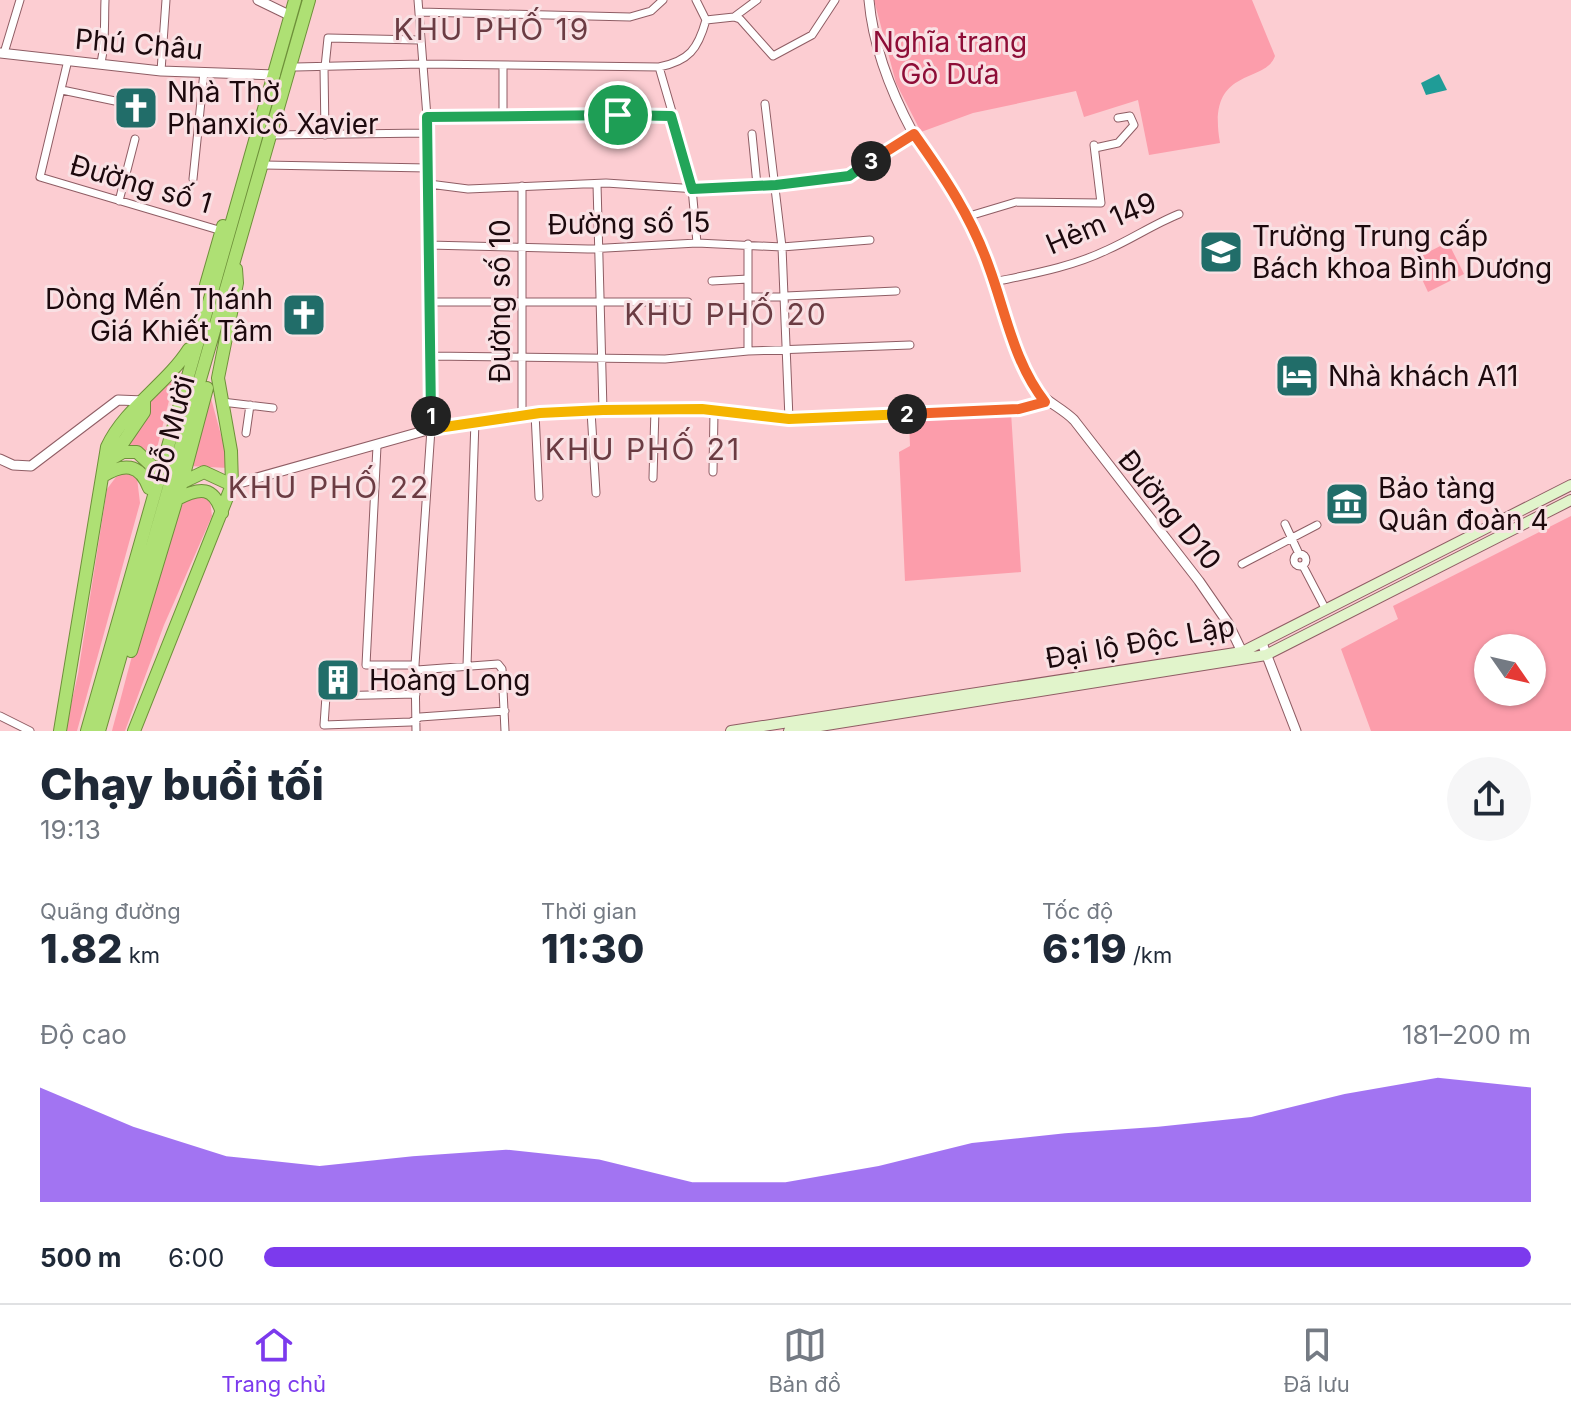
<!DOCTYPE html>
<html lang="vi">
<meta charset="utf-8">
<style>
:root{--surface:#fff;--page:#f6f6f7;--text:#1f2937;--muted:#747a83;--line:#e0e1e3;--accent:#7c3aed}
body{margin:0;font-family:Inter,sans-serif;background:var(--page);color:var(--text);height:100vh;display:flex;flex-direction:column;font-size:30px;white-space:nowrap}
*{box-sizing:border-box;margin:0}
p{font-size:26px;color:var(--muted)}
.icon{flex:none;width:44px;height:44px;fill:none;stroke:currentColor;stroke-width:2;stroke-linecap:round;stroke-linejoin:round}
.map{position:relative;height:731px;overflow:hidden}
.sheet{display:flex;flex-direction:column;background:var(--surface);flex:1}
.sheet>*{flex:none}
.needle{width:52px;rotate:124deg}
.tools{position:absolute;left:1474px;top:634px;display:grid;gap:16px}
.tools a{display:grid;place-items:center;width:72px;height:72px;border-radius:50%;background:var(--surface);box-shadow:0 2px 6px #0004;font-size:40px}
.pin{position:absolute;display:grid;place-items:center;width:68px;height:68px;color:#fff;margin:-34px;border:4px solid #fff;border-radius:50%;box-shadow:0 2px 8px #0007}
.km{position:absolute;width:40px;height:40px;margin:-20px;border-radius:50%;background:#222;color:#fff;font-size:22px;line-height:40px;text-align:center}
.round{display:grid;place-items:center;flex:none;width:84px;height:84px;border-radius:42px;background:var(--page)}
.headline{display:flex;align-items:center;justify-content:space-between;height:136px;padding:0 40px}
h1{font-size:44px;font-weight:800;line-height:60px}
.figures{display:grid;grid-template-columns:repeat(3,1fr);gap:12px;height:136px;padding:8px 40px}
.figures div{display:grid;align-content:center}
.figures b{font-size:40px;font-weight:800}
.figures small{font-size:22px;font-weight:400}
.figures p{font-size:22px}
.chart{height:224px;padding:16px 40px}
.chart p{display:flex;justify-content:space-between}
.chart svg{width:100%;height:144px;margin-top:8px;fill:var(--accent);opacity:.7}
ul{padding:0 40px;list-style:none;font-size:26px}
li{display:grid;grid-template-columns:128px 96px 1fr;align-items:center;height:60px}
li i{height:20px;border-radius:10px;background:var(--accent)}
.tabs{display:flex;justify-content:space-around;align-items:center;height:112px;border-top:2px solid var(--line);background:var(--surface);font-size:22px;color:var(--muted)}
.tabs a{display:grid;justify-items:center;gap:4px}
.tabs .active{color:var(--accent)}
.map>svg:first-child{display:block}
.green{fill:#fc9dab;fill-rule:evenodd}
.water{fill:#1f9c97}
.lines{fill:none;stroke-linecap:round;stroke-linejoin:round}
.minor-casing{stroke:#8f5d64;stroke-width:9}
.tertiary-casing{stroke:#8f5d64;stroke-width:11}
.secondary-casing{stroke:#8f5d64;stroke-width:12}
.trunk-casing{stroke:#6e903a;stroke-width:14}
.minor{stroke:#fff;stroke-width:7}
.tertiary{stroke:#fff;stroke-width:9}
.secondary{stroke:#e1f4cb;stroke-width:10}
.trunk{stroke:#aee074;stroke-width:12}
.split-1-casing{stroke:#fff;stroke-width:16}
.split-2-casing{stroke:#fff;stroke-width:16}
.split-3-casing{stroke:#fff;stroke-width:16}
.split-4-casing{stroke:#fff;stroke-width:16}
.split-1{stroke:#22a559;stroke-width:10}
.split-2{stroke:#f5b400;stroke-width:10}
.split-3{stroke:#f0652b;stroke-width:10}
.split-4{stroke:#22a559;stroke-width:10}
.labels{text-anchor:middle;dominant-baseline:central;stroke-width:6;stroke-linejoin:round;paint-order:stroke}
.park-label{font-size:28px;fill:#8e0d37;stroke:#f9e1e4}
.street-label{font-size:28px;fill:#1c090d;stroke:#f9e1e4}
.poi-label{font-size:28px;fill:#1c090d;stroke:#f9e1e4;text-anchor:start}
.neighbourhood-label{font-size:30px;letter-spacing:2px;fill:#6b3c43;stroke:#f9e1e4}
</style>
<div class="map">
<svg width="1571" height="731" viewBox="0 0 1571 731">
<rect width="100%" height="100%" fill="#fccdd2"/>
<!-- green -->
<path class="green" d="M 874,0 L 1252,0 L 1275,56 C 1265,85 1206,65 1220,143 L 1149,155 L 1138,100 L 1084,117 L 1076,91 L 973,113 L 921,132 L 896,83 Z
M 1448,242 L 1464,274 L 1428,292 L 1413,260 Z
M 175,377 L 156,452 L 126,447 L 149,403 Z
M 209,391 L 227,457 L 228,468 L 189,466 Z
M 1011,412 L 1021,572 L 905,581 L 899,452 L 910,446 L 909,420 Z
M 119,473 L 131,473 L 137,478 L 140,503 L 77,731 L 65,731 L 78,674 L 107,489 Z
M 192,492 L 210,500 L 212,516 L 164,625 L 125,731 L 112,731 C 125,687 165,515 192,492 Z
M 1571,516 L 1571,731 L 1371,731 L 1341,649 L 1398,619 L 1393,606 ZM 1488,648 L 1532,648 L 1532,692 L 1488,692 Z"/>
<!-- water -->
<path class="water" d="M 1439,74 L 1447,90 L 1426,95 L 1421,83 Z"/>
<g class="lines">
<!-- minor casing -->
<g class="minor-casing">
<path id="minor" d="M 696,0 L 706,20
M 419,12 L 630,17 L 651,11 L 663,0
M 734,17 L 757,0
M 706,20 L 734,17 L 740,19 L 773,56 L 812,35 L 835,0
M 4,53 L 20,0
M 68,60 L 40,177 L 222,231
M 101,63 C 106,40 104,23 105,0
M 503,65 L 503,114
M 296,67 L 421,64 L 659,67 C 689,61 698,49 706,20
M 324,67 L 325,135
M 325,67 L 328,38 L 419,40
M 659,67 L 691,177 L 697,243
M 161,71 L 166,0
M 62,90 L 115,101
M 765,104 L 782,247 L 789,419
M 427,117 L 671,116
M 752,134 L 757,185
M 271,135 L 427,133
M 1095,148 L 1118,143 L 1134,125 L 1130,116 L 1118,118
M 264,165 L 428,168
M 193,179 L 204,72
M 429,184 L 468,189 L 606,183 L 697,189 L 776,185 L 849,176 L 914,134
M 597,184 L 603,410
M 119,201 L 135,139
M 966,217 L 1016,202 L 1101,203 L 1094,145
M 748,244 L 748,351
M 428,245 L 588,249 L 697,243 L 782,247 L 870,240
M 712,281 L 748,279
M 994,282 C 1032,274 1072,267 1107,250 C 1132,239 1154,224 1179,214
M 786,296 L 896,291
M 748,297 L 783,297
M 428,302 L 688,302
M 430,356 L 665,359 L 748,351 L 910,345
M 222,402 L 273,408
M 591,411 L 596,493
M 535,413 L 539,497
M 522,416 L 522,186
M 246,433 L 250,405
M 377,446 L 366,665 L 415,665
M 713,472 L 714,412
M 653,478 L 655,409
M 1285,524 L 1299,554
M1294 560a6 6 0 1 1 12 0a6 6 0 1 1-12 0Z
M 1242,564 L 1317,525
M 1303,566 L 1326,610
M 467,666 L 475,420
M 417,670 L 498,664 L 502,669 L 505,731
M 416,694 L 326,696 L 324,725 L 411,722 L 420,717 L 505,711
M 0,716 L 30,731
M 416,731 L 415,665 L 431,429 L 427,117 L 418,0"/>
</g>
<!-- tertiary casing -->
<g class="tertiary-casing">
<path id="tertiary" d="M 258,0 L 291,16
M 869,0 C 873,46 891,92 913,133 C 922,148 935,162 945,177 C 963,203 977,236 988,265 C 1004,304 1010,349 1033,385 C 1044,402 1060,406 1074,420 L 1199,581 L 1228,623 L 1244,656
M 0,53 L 161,71 L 275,75
M 0,459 L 13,465 L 31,466 L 118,400 L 144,401
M 232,485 L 431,429 L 540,413 L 702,409 L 789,419 L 1019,409 L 1045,402
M 1262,643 L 1296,731"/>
</g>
<!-- secondary casing -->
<g class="secondary-casing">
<path id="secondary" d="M 731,731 L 1242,652 L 1571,485
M 789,731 L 1266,655 L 1571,500"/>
</g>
<!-- trunk casing -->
<g class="trunk-casing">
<path id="trunk" d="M 206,285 L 223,226
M 111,459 L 123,452 L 137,452 L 151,465 L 153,482
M 107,466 L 144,412 L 144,401
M 103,476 C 123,463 140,463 149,488
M 181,483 L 204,472 L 232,485
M 177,499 C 200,487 214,486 222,513
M 131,651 L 182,482 L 207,388
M 60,731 L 107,447 C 125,408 166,385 189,349
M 87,731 L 295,0
M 99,731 L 309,0
M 134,731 L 232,485 L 231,451 L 218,378 L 237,283 L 236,269"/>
</g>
<!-- minor -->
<use href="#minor" class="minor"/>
<!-- tertiary -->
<use href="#tertiary" class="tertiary"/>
<!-- secondary -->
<use href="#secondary" class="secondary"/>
<!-- trunk -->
<use href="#trunk" class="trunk"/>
</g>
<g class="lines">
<!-- split-1 casing -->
<g class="split-1-casing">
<path id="split-1" d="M 431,416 L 427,117 L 618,115"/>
</g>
<!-- split-2 casing -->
<g class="split-2-casing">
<path id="split-2" d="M 431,416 L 431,429 L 540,413 L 603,410 L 702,409 L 789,419 L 907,414"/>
</g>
<!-- split-3 casing -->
<g class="split-3-casing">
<path id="split-3" d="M 871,161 L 914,134 C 944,176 972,218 989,267 C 1006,313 1014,363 1045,402 L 1019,409 L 907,414"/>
</g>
<!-- split-4 casing -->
<g class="split-4-casing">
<path id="split-4" d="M 618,115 L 671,116 L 692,189 L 776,185 L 849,176 L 871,161"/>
</g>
<!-- split-1 -->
<use href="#split-1" class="split-1"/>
<!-- split-2 -->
<use href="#split-2" class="split-2"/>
<!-- split-3 -->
<use href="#split-3" class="split-3"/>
<!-- split-4 -->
<use href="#split-4" class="split-4"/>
</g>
<!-- icons -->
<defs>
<g id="church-square" transform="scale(2.3)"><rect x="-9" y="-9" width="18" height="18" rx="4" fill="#216d69" stroke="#f9e1e4"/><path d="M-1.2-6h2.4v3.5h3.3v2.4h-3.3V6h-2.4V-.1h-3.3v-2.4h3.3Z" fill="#fff"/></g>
<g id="school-square" transform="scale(2.3)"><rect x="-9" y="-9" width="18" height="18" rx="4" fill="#216d69" stroke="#f9e1e4"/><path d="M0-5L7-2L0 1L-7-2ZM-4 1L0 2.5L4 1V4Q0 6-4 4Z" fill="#fff"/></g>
<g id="hotel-square" transform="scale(2.3)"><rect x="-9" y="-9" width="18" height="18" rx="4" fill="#216d69" stroke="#f9e1e4"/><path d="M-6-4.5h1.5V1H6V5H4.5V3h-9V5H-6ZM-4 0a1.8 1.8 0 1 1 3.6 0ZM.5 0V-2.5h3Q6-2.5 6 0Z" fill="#fff"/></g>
<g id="museum-square" transform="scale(2.3)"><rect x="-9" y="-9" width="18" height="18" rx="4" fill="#216d69" stroke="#f9e1e4"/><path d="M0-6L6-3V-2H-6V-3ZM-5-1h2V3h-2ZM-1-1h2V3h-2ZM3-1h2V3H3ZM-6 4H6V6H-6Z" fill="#fff"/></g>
<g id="building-square" transform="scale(2.3)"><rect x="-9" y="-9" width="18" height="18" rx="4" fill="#216d69" stroke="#f9e1e4"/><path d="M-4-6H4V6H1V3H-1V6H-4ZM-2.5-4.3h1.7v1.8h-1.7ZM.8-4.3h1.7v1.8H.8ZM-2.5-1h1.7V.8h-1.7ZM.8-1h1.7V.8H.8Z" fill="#fff"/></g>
</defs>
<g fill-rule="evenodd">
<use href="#church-square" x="136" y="108"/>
<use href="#school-square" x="1221" y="252"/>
<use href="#church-square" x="304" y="315"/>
<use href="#hotel-square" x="1297" y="376"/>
<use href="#museum-square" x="1347" y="504"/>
<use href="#building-square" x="338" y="680"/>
</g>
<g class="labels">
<!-- park labels -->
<g class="park-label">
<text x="950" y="42">Nghĩa trang<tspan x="950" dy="32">Gò Dưa</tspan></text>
</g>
<!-- street labels -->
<g class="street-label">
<text transform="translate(139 44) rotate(5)">Phú Châu</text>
<text transform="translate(141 184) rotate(16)">Đường số 1</text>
<text transform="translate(629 223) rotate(-1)">Đường số 15</text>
<text transform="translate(1101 223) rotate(-23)">Hẻm 149</text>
<text transform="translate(500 301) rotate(-90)">Đường số 10</text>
<text transform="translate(171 429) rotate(-75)">Đỗ Mười</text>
<text transform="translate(1170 510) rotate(51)">Đường D10</text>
<text transform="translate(1140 642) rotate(-10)">Đại lộ Độc Lập</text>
</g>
<!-- poi labels -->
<g class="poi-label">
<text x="167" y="92">Nhà Thờ<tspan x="167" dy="32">Phanxicô Xavier</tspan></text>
<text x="1252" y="236">Trường Trung cấp<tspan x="1252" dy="32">Bách khoa Bình Dương</tspan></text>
<text x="273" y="299" text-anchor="end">Dòng Mến Thánh<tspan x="273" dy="32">Giá Khiết Tâm</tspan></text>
<text x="1328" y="376">Nhà khách A11</text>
<text x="1378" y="488">Bảo tàng<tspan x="1378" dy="32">Quân đoàn 4</tspan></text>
<text x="369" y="680">Hoàng Long</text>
</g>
<!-- neighbourhood labels -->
<g class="neighbourhood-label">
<text x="492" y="29">KHU PHỐ 19</text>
<text x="726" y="314">KHU PHỐ 20</text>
<text x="643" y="449">KHU PHỐ 21</text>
<text x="329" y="487">KHU PHỐ 22</text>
</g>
</g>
</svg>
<div class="tools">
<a><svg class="needle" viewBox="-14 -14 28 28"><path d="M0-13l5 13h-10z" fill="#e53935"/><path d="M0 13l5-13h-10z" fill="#747a83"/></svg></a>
</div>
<div class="pin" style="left:618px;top:115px;background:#1e9e55"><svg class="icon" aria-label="arrive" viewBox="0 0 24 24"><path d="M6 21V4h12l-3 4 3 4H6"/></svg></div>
<b class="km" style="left:431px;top:416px">1</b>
<b class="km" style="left:907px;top:414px">2</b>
<b class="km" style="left:871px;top:161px">3</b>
</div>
<section class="sheet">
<div class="headline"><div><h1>Chạy buổi tối</h1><p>19:13</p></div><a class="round"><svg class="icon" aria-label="share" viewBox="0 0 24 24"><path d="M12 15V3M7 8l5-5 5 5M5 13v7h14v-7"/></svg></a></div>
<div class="figures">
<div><p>Quãng đường</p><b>1.82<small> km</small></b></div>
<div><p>Thời gian</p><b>11:30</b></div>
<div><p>Tốc độ</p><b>6:19<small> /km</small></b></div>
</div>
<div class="chart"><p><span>Độ cao</span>181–200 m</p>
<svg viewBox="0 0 160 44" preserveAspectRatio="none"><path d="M0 44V9L10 21L20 30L30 33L40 30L50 28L60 31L70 38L80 38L90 33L100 26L110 23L120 21L130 18L140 11L150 6L160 9V44z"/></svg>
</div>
<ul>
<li><b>500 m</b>6:00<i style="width:100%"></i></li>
</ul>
</section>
<nav class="tabs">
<a class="active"><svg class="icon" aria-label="home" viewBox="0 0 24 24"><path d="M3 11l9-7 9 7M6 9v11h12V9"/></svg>Trang chủ</a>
<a><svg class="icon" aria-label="map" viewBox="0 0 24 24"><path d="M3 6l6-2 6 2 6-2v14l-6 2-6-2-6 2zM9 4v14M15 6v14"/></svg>Bản đồ</a>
<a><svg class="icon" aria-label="saved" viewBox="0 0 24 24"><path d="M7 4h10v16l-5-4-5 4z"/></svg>Đã lưu</a>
</nav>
